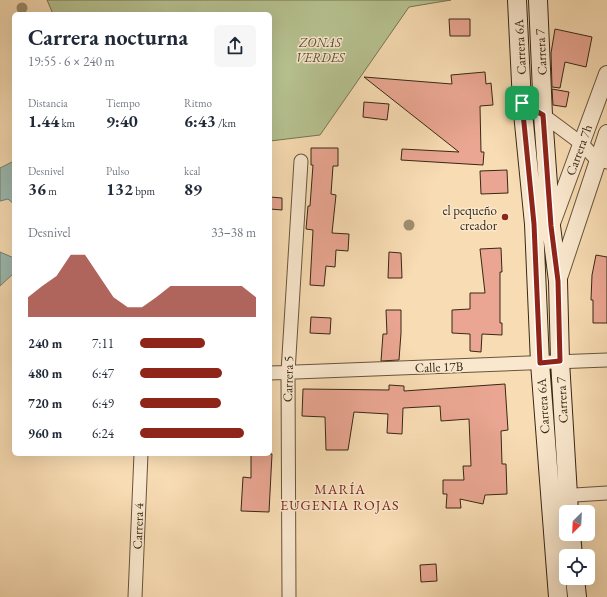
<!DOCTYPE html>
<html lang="es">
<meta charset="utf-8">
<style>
:root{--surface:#fff;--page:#f6f6f7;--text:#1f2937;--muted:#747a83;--accent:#8f2418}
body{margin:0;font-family:"EB Garamond",serif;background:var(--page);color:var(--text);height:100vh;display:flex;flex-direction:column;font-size:15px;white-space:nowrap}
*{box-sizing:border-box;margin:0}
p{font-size:13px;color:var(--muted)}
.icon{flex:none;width:22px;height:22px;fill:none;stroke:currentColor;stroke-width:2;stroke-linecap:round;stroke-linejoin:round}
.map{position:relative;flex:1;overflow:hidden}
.side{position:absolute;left:12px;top:12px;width:260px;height:444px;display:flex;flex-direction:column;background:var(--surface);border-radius:6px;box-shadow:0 4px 16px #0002}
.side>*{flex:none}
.needle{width:26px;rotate:204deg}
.fabs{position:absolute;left:559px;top:505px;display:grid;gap:8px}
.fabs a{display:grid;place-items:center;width:36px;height:36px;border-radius:6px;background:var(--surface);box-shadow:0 4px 16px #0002;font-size:20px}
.pin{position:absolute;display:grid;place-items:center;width:34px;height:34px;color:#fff;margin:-17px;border-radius:8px;box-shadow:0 2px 6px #0006}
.round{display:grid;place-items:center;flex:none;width:42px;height:42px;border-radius:6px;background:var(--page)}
.summary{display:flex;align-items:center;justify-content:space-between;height:68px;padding:0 16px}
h1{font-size:22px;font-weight:700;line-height:30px}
.figures{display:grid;grid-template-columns:repeat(3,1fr);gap:6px;height:68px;padding:4px 16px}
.figures div{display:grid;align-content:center}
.figures b{font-size:17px;font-weight:700}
.figures small{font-size:11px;font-weight:400}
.figures p{font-size:11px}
.chart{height:112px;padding:8px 16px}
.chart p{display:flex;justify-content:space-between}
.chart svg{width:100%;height:72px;margin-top:4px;fill:var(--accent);opacity:.7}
ul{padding:0 16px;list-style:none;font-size:13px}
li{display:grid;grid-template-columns:64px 48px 1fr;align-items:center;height:30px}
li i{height:10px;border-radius:5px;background:var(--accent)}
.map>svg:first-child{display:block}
.green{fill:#b7c291;stroke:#777554}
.water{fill:#9dbbb1;stroke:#748073}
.building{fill:#eaa692;stroke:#372816}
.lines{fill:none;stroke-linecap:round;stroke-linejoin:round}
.minor-casing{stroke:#67553d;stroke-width:15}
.tertiary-casing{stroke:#67553d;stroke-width:18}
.secondary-casing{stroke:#372816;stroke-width:20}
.minor{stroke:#fae8ce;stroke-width:13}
.tertiary{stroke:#fae8ce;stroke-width:16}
.secondary{stroke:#fae8ce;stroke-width:18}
.tree{fill:#9f8e6e}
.route-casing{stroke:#fff;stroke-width:8}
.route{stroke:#8f2418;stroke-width:5}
.poi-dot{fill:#8f2418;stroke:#fae8ce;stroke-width:1.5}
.labels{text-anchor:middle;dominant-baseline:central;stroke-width:3;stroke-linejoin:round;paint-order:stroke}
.park-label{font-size:13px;font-style:italic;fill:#574e35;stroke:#fae8ce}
.street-label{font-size:13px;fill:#372816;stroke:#fae8ce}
.poi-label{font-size:13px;fill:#372816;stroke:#fae8ce;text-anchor:end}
.neighbourhood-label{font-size:14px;letter-spacing:1px;fill:#7a1f14;stroke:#fae8ce}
</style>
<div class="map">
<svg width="607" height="597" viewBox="0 0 607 597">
<rect width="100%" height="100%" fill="#f8dcb3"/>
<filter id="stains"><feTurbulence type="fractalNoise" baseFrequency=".005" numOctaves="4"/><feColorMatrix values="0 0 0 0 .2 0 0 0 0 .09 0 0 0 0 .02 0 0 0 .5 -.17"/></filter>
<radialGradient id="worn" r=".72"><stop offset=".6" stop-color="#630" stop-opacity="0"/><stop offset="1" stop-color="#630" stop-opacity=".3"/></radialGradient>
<!-- green -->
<path class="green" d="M 47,0 L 451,0 L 409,7 L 320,135 L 270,141 L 270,14 L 53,14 Z"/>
<!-- water -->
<path class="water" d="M 14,161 L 14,204 L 8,199 L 0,201 L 0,168 Z
M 0,252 L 14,258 L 14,273 L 0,286 Z"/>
<!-- building -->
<path class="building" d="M 449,19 L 470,19 L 470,36 L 450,36 Z
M 555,29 L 592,37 L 586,67 L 565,62 L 560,88 L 552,87 L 551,53 Z
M 485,72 L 486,84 L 491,83 L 493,105 L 480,106 L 481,152 L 484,152 L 483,165 L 401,160 L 402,149 L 459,152 L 364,77 L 452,84 L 451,75 Z
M 552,89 L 569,92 L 566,107 L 553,105 Z
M 364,102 L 389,104 L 387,120 L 363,117 Z
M 311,148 L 338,148 L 338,166 L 333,166 L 331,194 L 336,195 L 332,233 L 349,234 L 348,251 L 336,250 L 335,267 L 326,266 L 324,286 L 310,285 L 313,230 L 306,229 L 308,206 L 310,206 L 313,165 L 311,165 Z
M 507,170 L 508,193 L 481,194 L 480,171 Z
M 270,197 L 282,198 L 282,210 L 270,209 Z
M 501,248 L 502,272 L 500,272 L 500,323 L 502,323 L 502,335 L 482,334 L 481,352 L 470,351 L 470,334 L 452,333 L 452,310 L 470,309 L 470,293 L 485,293 L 480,249 Z
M 389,252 L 401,253 L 402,278 L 388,278 Z
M 596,255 L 607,257 L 607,323 L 593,323 L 593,300 L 591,300 L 592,275 Z
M 386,310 L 401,310 L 401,333 L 399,360 L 381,361 L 383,334 L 387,334 Z
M 311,317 L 331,318 L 330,334 L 310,333 Z
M 505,384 L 508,430 L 501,431 L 502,464 L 506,464 L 507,494 L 485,495 L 483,504 L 460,499 L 461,508 L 446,508 L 447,494 L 443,494 L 443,480 L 464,480 L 463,466 L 471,466 L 469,419 L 441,421 L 440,406 L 403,408 L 402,434 L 387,433 L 388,414 L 354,412 L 348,450 L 326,450 L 325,417 L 302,416 L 303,389 L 389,390 L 389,385 L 404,386 L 404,391 Z
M 251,454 L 272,454 L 269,512 L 241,511 L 243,477 L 251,478 Z
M 436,564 L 437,581 L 421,582 L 420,565 Z"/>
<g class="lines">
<!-- minor casing -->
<g class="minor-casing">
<path id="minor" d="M 522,103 L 543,115 L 582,144 L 597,160 L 607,162
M 270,373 L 607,360
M 559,496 L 607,493
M 135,597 L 141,454
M 289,597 L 288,372 L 301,161"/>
</g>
<!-- tertiary casing -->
<g class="tertiary-casing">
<path id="tertiary" d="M 551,226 L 607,74
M 558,281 L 607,133"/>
</g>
<!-- secondary casing -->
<g class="secondary-casing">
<path id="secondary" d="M 517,0 L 522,103 L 534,224 L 540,363 L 558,597
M 538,0 L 543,115 L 551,226 L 558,281 L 560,361 L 569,512
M 571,534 L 573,556
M 575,578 L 577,597"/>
</g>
<!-- minor -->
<use href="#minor" class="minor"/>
<!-- tertiary -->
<use href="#tertiary" class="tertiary"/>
<!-- secondary -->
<use href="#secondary" class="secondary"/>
</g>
<!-- trees -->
<g class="tree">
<circle cx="22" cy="8" r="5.5"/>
<circle cx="409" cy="225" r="5.5"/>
</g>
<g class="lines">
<!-- route casing -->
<g class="route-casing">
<path id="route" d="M 522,103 L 543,115 L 551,226 L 558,281 L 560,361 L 540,363 L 534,224 Z"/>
</g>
<!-- route -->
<use href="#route" class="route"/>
</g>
<!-- markers -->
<circle class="poi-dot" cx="505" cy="217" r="4"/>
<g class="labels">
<!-- park labels -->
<g class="park-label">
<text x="320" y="42">ZONAS<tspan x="320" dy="15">VERDES</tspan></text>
</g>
<!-- street labels -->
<g class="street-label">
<text transform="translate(520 47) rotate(-93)">Carrera 6A</text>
<text transform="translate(541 52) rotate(-93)">Carrera 7</text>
<text transform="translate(579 150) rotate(-70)">Carrera 7h</text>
<text transform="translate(439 367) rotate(-2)">Calle 17B</text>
<text transform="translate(288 379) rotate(-89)">Carrera 5</text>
<text transform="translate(562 400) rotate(-93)">Carrera 7</text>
<text transform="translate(543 406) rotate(-94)">Carrera 6A</text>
<text transform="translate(138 526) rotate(-88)">Carrera 4</text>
</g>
<!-- poi labels -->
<g class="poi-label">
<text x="497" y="210">el pequeño<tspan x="497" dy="15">creador</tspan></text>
</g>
<!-- neighbourhood labels -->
<g class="neighbourhood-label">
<text x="340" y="489">MARÍA<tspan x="340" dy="16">EUGENIA ROJAS</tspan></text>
</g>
</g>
<rect width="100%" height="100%" filter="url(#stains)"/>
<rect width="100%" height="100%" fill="url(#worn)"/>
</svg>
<div class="fabs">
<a><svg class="needle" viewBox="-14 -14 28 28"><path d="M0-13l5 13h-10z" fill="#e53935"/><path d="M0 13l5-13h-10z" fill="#747a83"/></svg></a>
<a><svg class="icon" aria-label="locate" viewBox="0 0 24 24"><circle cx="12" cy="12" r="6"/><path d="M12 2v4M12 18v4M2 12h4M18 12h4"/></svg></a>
</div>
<div class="pin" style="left:522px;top:103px;background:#1e9e55"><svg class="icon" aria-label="arrive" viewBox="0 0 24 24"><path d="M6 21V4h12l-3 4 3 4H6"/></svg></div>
<section class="side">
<div class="summary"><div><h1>Carrera nocturna</h1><p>19:55 · 6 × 240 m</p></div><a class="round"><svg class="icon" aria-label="share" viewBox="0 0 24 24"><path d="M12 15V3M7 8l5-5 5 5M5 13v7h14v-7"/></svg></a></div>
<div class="figures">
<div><p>Distancia</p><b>1.44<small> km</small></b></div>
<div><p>Tiempo</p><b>9:40</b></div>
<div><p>Ritmo</p><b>6:43<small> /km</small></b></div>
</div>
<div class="figures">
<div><p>Desnivel</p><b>36<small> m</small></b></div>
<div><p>Pulso</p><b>132<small> bpm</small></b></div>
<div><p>kcal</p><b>89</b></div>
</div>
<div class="chart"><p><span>Desnivel</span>33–38 m</p>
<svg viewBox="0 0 160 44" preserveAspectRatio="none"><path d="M0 44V32L10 25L20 19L30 6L40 6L50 19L60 32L70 38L80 38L90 32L100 25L110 25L120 25L130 25L140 25L150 25L160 32V44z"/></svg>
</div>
<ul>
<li><b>240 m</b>7:11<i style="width:56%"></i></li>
<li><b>480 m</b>6:47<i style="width:71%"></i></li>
<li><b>720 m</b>6:49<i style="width:70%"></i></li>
<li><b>960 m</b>6:24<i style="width:90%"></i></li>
</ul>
</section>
</div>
